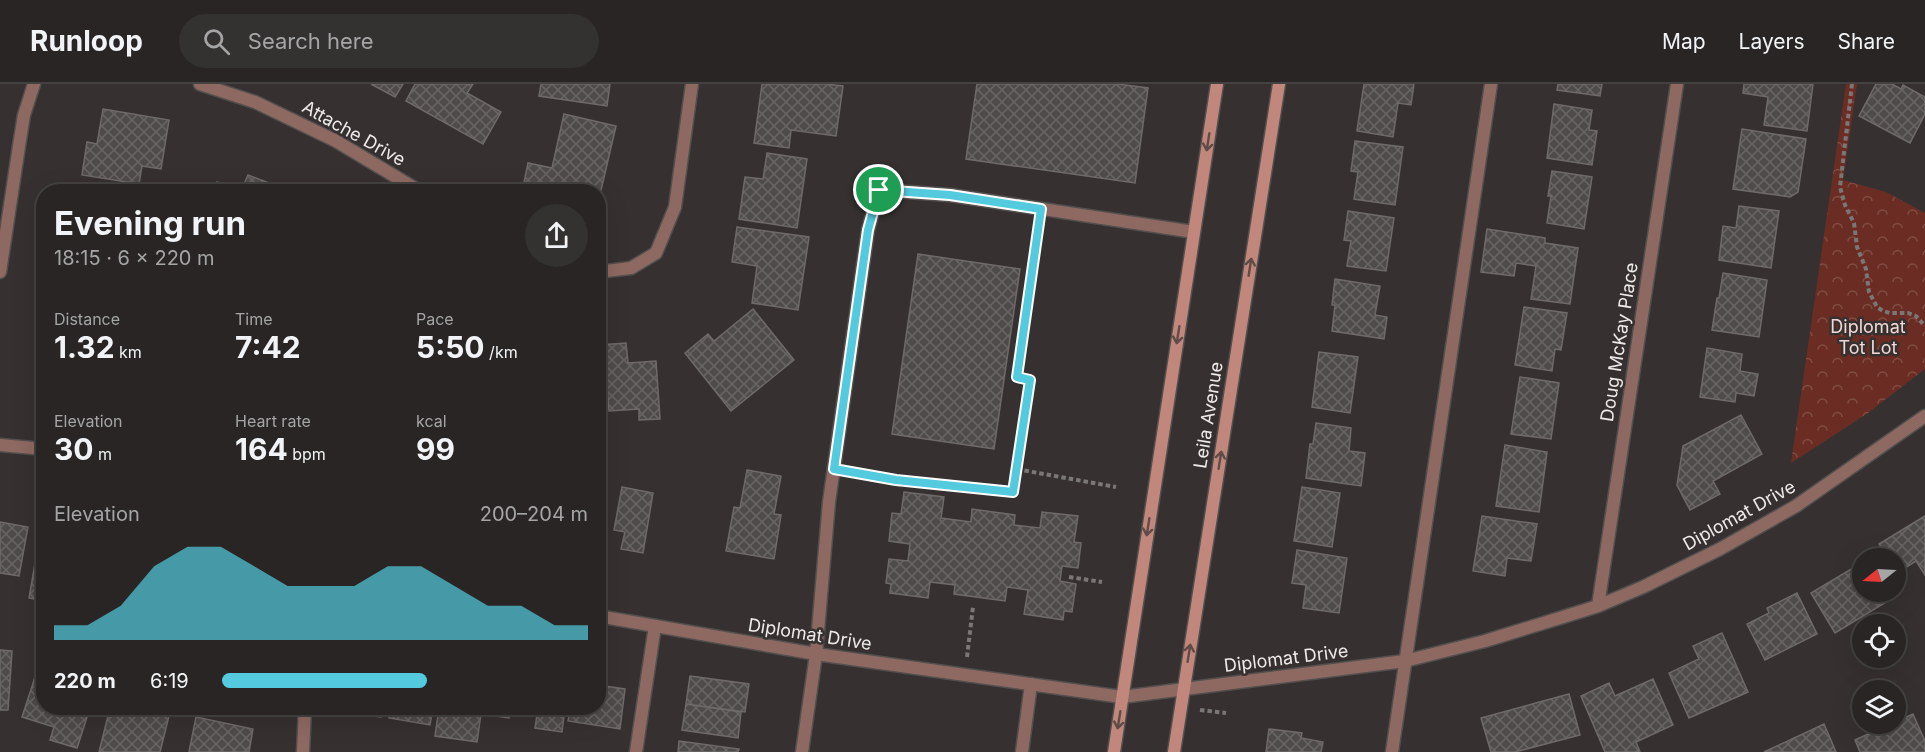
<!DOCTYPE html>
<meta charset="utf-8">
<style>
:root{--surface:#282524;--page:#343131;--text:#f1f3f6;--muted:#a5a5a6;--line:#444241;--accent:#54cade}
body{margin:0;font-family:Inter,sans-serif;background:var(--page);color:var(--text);height:100vh;display:flex;flex-direction:column;font-size:22px;white-space:nowrap}
*{box-sizing:border-box;margin:0}
p{font-size:20px;color:var(--muted)}
.icon{flex:none;width:33px;height:33px;fill:none;stroke:currentColor;stroke-width:2;stroke-linecap:round;stroke-linejoin:round}
.map{position:relative;flex:1;overflow:hidden}
.side{position:absolute;left:36px;top:100px;width:570px;height:531px;display:flex;flex-direction:column;background:var(--surface);border-radius:24px;box-shadow:0 6px 24px #0002,0 0 0 2px var(--line)}
.side>*{flex:none}
.needle{width:39px;rotate:252deg}
.tools{position:absolute;left:1852px;top:464px;display:grid;gap:12px}
.tools a{display:grid;place-items:center;width:54px;height:54px;border-radius:50%;background:var(--surface);box-shadow:0 6px 24px #0002,0 0 0 2px var(--line);font-size:30px}
.pin{position:absolute;display:grid;place-items:center;width:51px;height:51px;color:#fff;margin:-26px;border:3px solid #fff;border-radius:50%;box-shadow:0 2px 6px #0007}
.round{display:grid;place-items:center;flex:none;width:63px;height:63px;border-radius:32px;background:var(--page)}
.summary{display:flex;align-items:center;justify-content:space-between;height:102px;padding:0 18px}
h1{font-size:33px;font-weight:700;line-height:45px}
.stats{display:grid;grid-template-columns:repeat(3,1fr);gap:9px;height:102px;padding:6px 18px}
.stats div{display:grid;align-content:center}
.stats b{font-size:30px;font-weight:700}
.stats small{font-size:16px;font-weight:400}
.stats p{font-size:16px}
.chart{height:168px;padding:12px 18px}
.chart p{display:flex;justify-content:space-between}
.chart svg{width:100%;height:108px;margin-top:6px;fill:var(--accent);opacity:.7}
ul{padding:0 18px;list-style:none;font-size:20px}
li{display:grid;grid-template-columns:96px 72px 1fr;align-items:center;height:45px}
li i{height:15px;border-radius:8px;background:var(--accent)}
header{display:flex;align-items:center;gap:36px;box-sizing:border-box;height:84px;padding:0 30px;background:var(--surface);border-bottom:2px solid var(--line)}
header strong{font-size:28px}
nav{display:flex;gap:33px;margin-inline-start:auto;font-size:21px}
.search{width:420px;height:54px;background:var(--page);display:flex;align-items:center;gap:15px;box-sizing:border-box;padding:0 21px;border-radius:33px;color:var(--muted);font-size:22px}
.map>svg:first-child{display:block}
.park{fill:url(#park-crowns)}
.building{fill:url(#building-cross-hatch);stroke:#6f6a69;stroke-width:1.5}
.lines{fill:none;stroke-linecap:round;stroke-linejoin:round}
.lane-casing{stroke:#534f4e;stroke-width:15}
.street-casing{stroke:#534f4e;stroke-width:15}
.secondary-casing{stroke:#534f4e;stroke-width:15}
.path{stroke:#7b7776;stroke-width:4;stroke-dasharray:4.5 3;stroke-linecap:butt}
.lane{stroke:#8e6962;stroke-width:12}
.street{stroke:#8e6962;stroke-width:12}
.secondary{stroke:#c1877c;stroke-width:12}
.oneway{stroke:#604b47}
.route-casing{stroke:#fff;stroke-width:12}
.route{stroke:#54cade;stroke-width:8}
.labels{text-anchor:middle;dominant-baseline:central;stroke-width:5;stroke-linejoin:round;paint-order:stroke}
.street-label{font-size:18px;fill:#edeae9;stroke:#363130}
.park-label{font-size:18px;fill:#f1d8d4;stroke:#363130}
</style>
<header>
<strong>Runloop</strong>
<div class="search"><svg class="icon" aria-label="search" viewBox="0 0 24 24"><circle cx="10" cy="10" r="6"/><path d="M15 15l6 6"/></svg>Search here</div>
<nav><a>Map</a><a>Layers</a><a>Share</a></nav>
</header>
<div class="map">
<svg width="1925" height="668" viewBox="0 0 1925 668">
<defs>
<pattern id="park-crowns" width="20" height="18" patternUnits="userSpaceOnUse" patternTransform="scale(1.5)"><rect width="20" height="18" fill="#6b2d23"/><path d="M2 6a3 3 0 1 1 6 0M12 15a3 3 0 1 1 6 0" fill="none" stroke="#804c43"/></pattern>
<pattern id="building-cross-hatch" width="8" height="8" patternUnits="userSpaceOnUse" patternTransform="scale(1.5)"><rect width="8" height="8" fill="#4f4b4a"/><path d="M0 0l8 8M0 8l8-8" fill="none" stroke="#696564"/></pattern>
</defs>
<rect width="100%" height="100%" fill="#363130"/>
<!-- park -->
<path class="park" d="M 1846,0 L 1857,0 L 1843,96 L 1886,108 L 1925,129 L 1925,285 L 1868,329 L 1791,379 Z"/>
<!-- building -->
<path class="building" d="M 371,0 L 403,0 L 395,13 Z
M 415,0 L 473,0 L 467,9 L 501,28 L 483,60 L 406,17 Z
M 541,0 L 610,0 L 607,22 L 539,12 Z
M 762,0 L 826,0 L 843,2 L 836,52 L 791,46 L 789,64 L 754,59 Z
M 977,0 L 1118,0 L 1148,4 L 1135,99 L 966,75 Z
M 1364,0 L 1414,0 L 1411,21 L 1398,19 L 1393,53 L 1357,47 Z
M 1558,0 L 1602,0 L 1600,12 L 1557,6 Z
M 1744,0 L 1813,0 L 1807,47 L 1764,41 L 1768,13 L 1743,9 Z
M 1876,0 L 1892,0 L 1901,5 L 1903,1 L 1925,13 L 1925,30 L 1910,59 L 1859,32 Z
M 1554,20 L 1592,26 L 1589,46 L 1597,47 L 1592,81 L 1547,74 Z
M 103,25 L 169,36 L 161,85 L 142,82 L 139,100 L 82,91 L 87,58 L 97,60 Z
M 564,30 L 616,42 L 598,119 L 598,108 L 522,108 L 528,79 L 552,84 Z
M 1742,45 L 1806,55 L 1798,108 L 1790,113 L 1733,105 Z
M 1355,57 L 1403,63 L 1395,121 L 1354,115 L 1358,88 L 1351,87 Z
M 767,69 L 807,75 L 797,144 L 739,135 L 745,93 L 763,95 Z
M 1552,87 L 1592,93 L 1584,145 L 1547,139 L 1551,112 L 1548,112 Z
M 248,91 L 285,105 L 284,108 L 213,108 L 217,98 L 241,107 Z
M 78,99 L 132,108 L 76,108 Z
M 1739,122 L 1779,127 L 1771,184 L 1719,176 L 1723,142 L 1736,144 Z
M 1348,127 L 1394,134 L 1386,187 L 1347,182 L 1351,157 L 1344,156 Z
M 737,143 L 809,153 L 798,226 L 752,219 L 757,182 L 732,178 Z
M 1487,145 L 1545,154 L 1545,159 L 1578,164 L 1570,220 L 1531,215 L 1536,182 L 1516,179 L 1514,192 L 1481,188 Z
M 918,170 L 1020,185 L 994,365 L 892,350 Z
M 1723,189 L 1767,196 L 1759,253 L 1712,246 L 1717,214 L 1719,214 Z
M 1335,195 L 1380,202 L 1375,231 L 1387,233 L 1384,255 L 1332,247 L 1335,221 L 1332,221 Z
M 1524,223 L 1567,229 L 1561,266 L 1555,265 L 1552,287 L 1515,281 Z
M 753,225 L 794,276 L 731,327 L 685,269 L 708,250 L 714,257 Z
M 626,259 L 628,279 L 656,277 L 660,335 L 639,336 L 639,325 L 609,327 L 606,293 L 598,294 L 598,261 Z
M 1707,264 L 1742,270 L 1740,287 L 1758,290 L 1754,312 L 1736,309 L 1735,318 L 1700,313 Z
M 1319,268 L 1358,273 L 1350,329 L 1312,323 Z
M 1520,293 L 1559,299 L 1551,355 L 1511,350 Z
M 1741,331 L 1762,370 L 1713,397 L 1720,410 L 1690,426 L 1677,401 L 1683,362 Z
M 1316,339 L 1351,344 L 1349,367 L 1365,369 L 1361,402 L 1306,394 L 1310,360 L 1313,360 Z
M 1505,361 L 1547,368 L 1539,428 L 1496,422 Z
M 747,386 L 781,392 L 774,430 L 781,431 L 774,475 L 726,467 L 734,423 L 740,424 Z
M 598,403 L 606,404 L 599,458 L 598,458 Z
M 622,403 L 653,409 L 643,469 L 621,465 L 625,448 L 614,446 Z
M 1302,403 L 1340,409 L 1332,463 L 1294,457 Z
M 904,408 L 944,413 L 941,434 L 971,438 L 972,425 L 1015,431 L 1014,441 L 1040,444 L 1042,428 L 1078,432 L 1074,458 L 1081,459 L 1078,484 L 1062,482 L 1060,497 L 1076,500 L 1072,528 L 1064,527 L 1063,536 L 1024,530 L 1028,506 L 1007,503 L 1005,517 L 954,510 L 955,501 L 930,498 L 928,514 L 890,509 L 891,500 L 886,499 L 889,475 L 908,477 L 910,460 L 889,457 L 892,429 L 901,430 Z
M 1482,432 L 1537,440 L 1531,477 L 1507,474 L 1505,492 L 1473,487 Z
M 1925,432 L 1925,491 L 1916,477 L 1897,489 L 1896,474 L 1888,474 L 1879,460 Z
M 0,438 L 28,443 L 19,492 L 0,489 Z
M 41,445 L 44,445 L 44,517 L 29,514 Z
M 1297,466 L 1347,474 L 1339,529 L 1303,524 L 1306,501 L 1292,499 Z
M 1863,478 L 1863,507 L 1882,507 L 1888,517 L 1835,549 L 1811,509 Z
M 1797,509 L 1817,550 L 1765,576 L 1747,540 L 1769,529 L 1767,524 Z
M 1722,549 L 1748,608 L 1689,634 L 1669,589 L 1699,575 L 1693,562 Z
M 0,566 L 12,567 L 8,626 L 0,626 Z
M 38,584 L 44,586 L 44,624 L 90,624 L 77,664 L 50,656 L 54,643 L 22,633 Z
M 690,592 L 749,600 L 745,628 L 686,620 Z
M 1653,595 L 1673,641 L 1636,658 L 1640,668 L 1605,668 L 1581,612 L 1609,599 L 1615,612 Z
M 598,601 L 625,605 L 620,645 L 568,637 L 569,632 L 564,632 L 562,648 L 535,644 L 538,624 L 598,624 Z
M 1569,610 L 1580,651 L 1515,668 L 1491,668 L 1481,634 Z
M 686,620 L 741,628 L 738,654 L 682,646 Z
M 110,624 L 138,624 L 169,632 L 160,668 L 99,668 Z
M 360,624 L 383,624 L 381,633 L 359,630 Z
M 391,624 L 433,624 L 430,641 L 389,634 Z
M 439,624 L 510,624 L 509,634 L 481,630 L 477,658 L 435,652 Z
M 1913,630 L 1925,657 L 1925,668 L 1860,668 L 1855,656 Z
M 196,633 L 253,645 L 249,668 L 189,668 Z
M 1824,640 L 1836,668 L 1764,668 Z
M 1269,645 L 1302,649 L 1301,654 L 1323,658 L 1321,668 L 1266,668 Z
M 679,657 L 739,665 L 738,668 L 678,668 Z"/>
<g class="lines">
<!-- lane casing -->
<g class="lane-casing">
<path id="lane" d="M 816,570 L 829,418 L 868,146 L 879,106 L 950,111 L 1194,148
M 636,668 L 655,542
M 1022,668 L 1031,600
M 1392,668 L 1491,0"/>
</g>
<!-- street casing -->
<g class="street-casing">
<path id="street" d="M 200,0 L 255,18 L 336,57 L 421,108
M 0,188 L 19,62 L 24,31 L 34,0
M 598,188 L 631,184 L 656,169 L 675,123 L 692,0
M 0,361 L 44,365
M 1598,522 L 1677,0
M 598,532 L 816,570 L 1122,613 L 1405,577 L 1485,557 L 1563,533 L 1598,522 L 1643,503 L 1720,465 L 1796,422 L 1925,332
M 303,668 L 305,624
M 802,668 L 816,570"/>
</g>
<!-- secondary casing -->
<g class="secondary-casing">
<path id="secondary" d="M 1114,668 L 1217,0
M 1174,668 L 1279,0"/>
</g>
<!-- path -->
<path class="path" d="M 1852,0 L 1840,103 L 1845,121 L 1854,139 L 1857,163 L 1866,185 L 1869,208 L 1877,223 L 1883,227 L 1890,229 L 1908,229 L 1916,232 L 1925,242
M 1038,144 L 1017,293 L 1030,296 L 1016,385 L 1116,403
M 853,388 L 896,396 L 1013,409 L 1016,385
M 1069,493 L 1102,498
M 967,573 L 973,523
M 1200,626 L 1226,629"/>
<!-- lane -->
<use href="#lane" class="lane"/>
<!-- street -->
<use href="#street" class="street"/>
<!-- secondary -->
<use href="#secondary" class="secondary"/>
</g>
<!-- one-way arrows -->
<defs><path id="oneway-shaft" d="M-6 0H5M1.5-3L5.5 0L1.5 3" fill="none" stroke-width="1.6" stroke-linecap="round" stroke-linejoin="round" transform="scale(1.5)"/></defs>
<g class="oneway">
<use href="#oneway-shaft" transform="translate(1208 58) rotate(99)"/>
<use href="#oneway-shaft" transform="translate(1250 183) rotate(-81)"/>
<use href="#oneway-shaft" transform="translate(1178 251) rotate(99)"/>
<use href="#oneway-shaft" transform="translate(1220 376) rotate(-81)"/>
<use href="#oneway-shaft" transform="translate(1148 443) rotate(99)"/>
<use href="#oneway-shaft" transform="translate(1189 569) rotate(-81)"/>
<use href="#oneway-shaft" transform="translate(1119 636) rotate(99)"/>
</g>
<g class="lines">
<!-- route casing -->
<g class="route-casing">
<path id="route" d="M 879,106 L 950,111 L 1041,125 L 1017,293 L 1030,296 L 1013,408 L 896,396 L 834,385 L 868,146 Z"/>
</g>
<!-- route -->
<use href="#route" class="route"/>
</g>
<g class="labels">
<!-- street labels -->
<g class="street-label">
<text transform="translate(354 49) rotate(29)">Attache Drive</text>
<text transform="translate(1619 258) rotate(-81)">Doug McKay Place</text>
<text transform="translate(1208 331) rotate(-81)">Leila Avenue</text>
<text transform="translate(1739 431) rotate(-29)">Diplomat Drive</text>
<text transform="translate(810 550) rotate(9)">Diplomat Drive</text>
<text transform="translate(1286 574) rotate(-7)">Diplomat Drive</text>
</g>
<!-- park labels -->
<g class="park-label">
<text x="1868" y="242">Diplomat<tspan x="1868" dy="21">Tot Lot</tspan></text>
</g>
</g>
</svg>
<div class="tools">
<a><svg class="needle" viewBox="-14 -14 28 28"><path d="M0-13l5 13h-10z" fill="#e53935"/><path d="M0 13l5-13h-10z" fill="#a5a5a6"/></svg></a>
<a><svg class="icon" aria-label="locate" viewBox="0 0 24 24"><circle cx="12" cy="12" r="6"/><path d="M12 2v4M12 18v4M2 12h4M18 12h4"/></svg></a>
<a><svg class="icon" aria-label="layers" viewBox="0 0 24 24"><path d="M12 4l9 5-9 5-9-5zM3 14l9 5 9-5"/></svg></a>
</div>
<div class="pin" style="left:879px;top:106px;background:#1e9e55"><svg class="icon" aria-label="arrive" viewBox="0 0 24 24"><path d="M6 21V4h12l-3 4 3 4H6"/></svg></div>
<section class="side">
<div class="summary"><div><h1>Evening run</h1><p>18:15 · 6 × 220 m</p></div><a class="round"><svg class="icon" aria-label="share" viewBox="0 0 24 24"><path d="M12 15V3M7 8l5-5 5 5M5 13v7h14v-7"/></svg></a></div>
<div class="stats">
<div><p>Distance</p><b>1.32<small> km</small></b></div>
<div><p>Time</p><b>7:42</b></div>
<div><p>Pace</p><b>5:50<small> /km</small></b></div>
</div>
<div class="stats">
<div><p>Elevation</p><b>30<small> m</small></b></div>
<div><p>Heart rate</p><b>164<small> bpm</small></b></div>
<div><p>kcal</p><b>99</b></div>
</div>
<div class="chart"><p><span>Elevation</span>200–204 m</p>
<svg viewBox="0 0 160 44" preserveAspectRatio="none"><path d="M0 44V38L10 38L20 30L30 14L40 6L50 6L60 14L70 22L80 22L90 22L100 14L110 14L120 22L130 30L140 30L150 38L160 38V44z"/></svg>
</div>
<ul>
<li><b>220 m</b>6:19<i style="width:56%"></i></li>
</ul>
</section>
</div>
